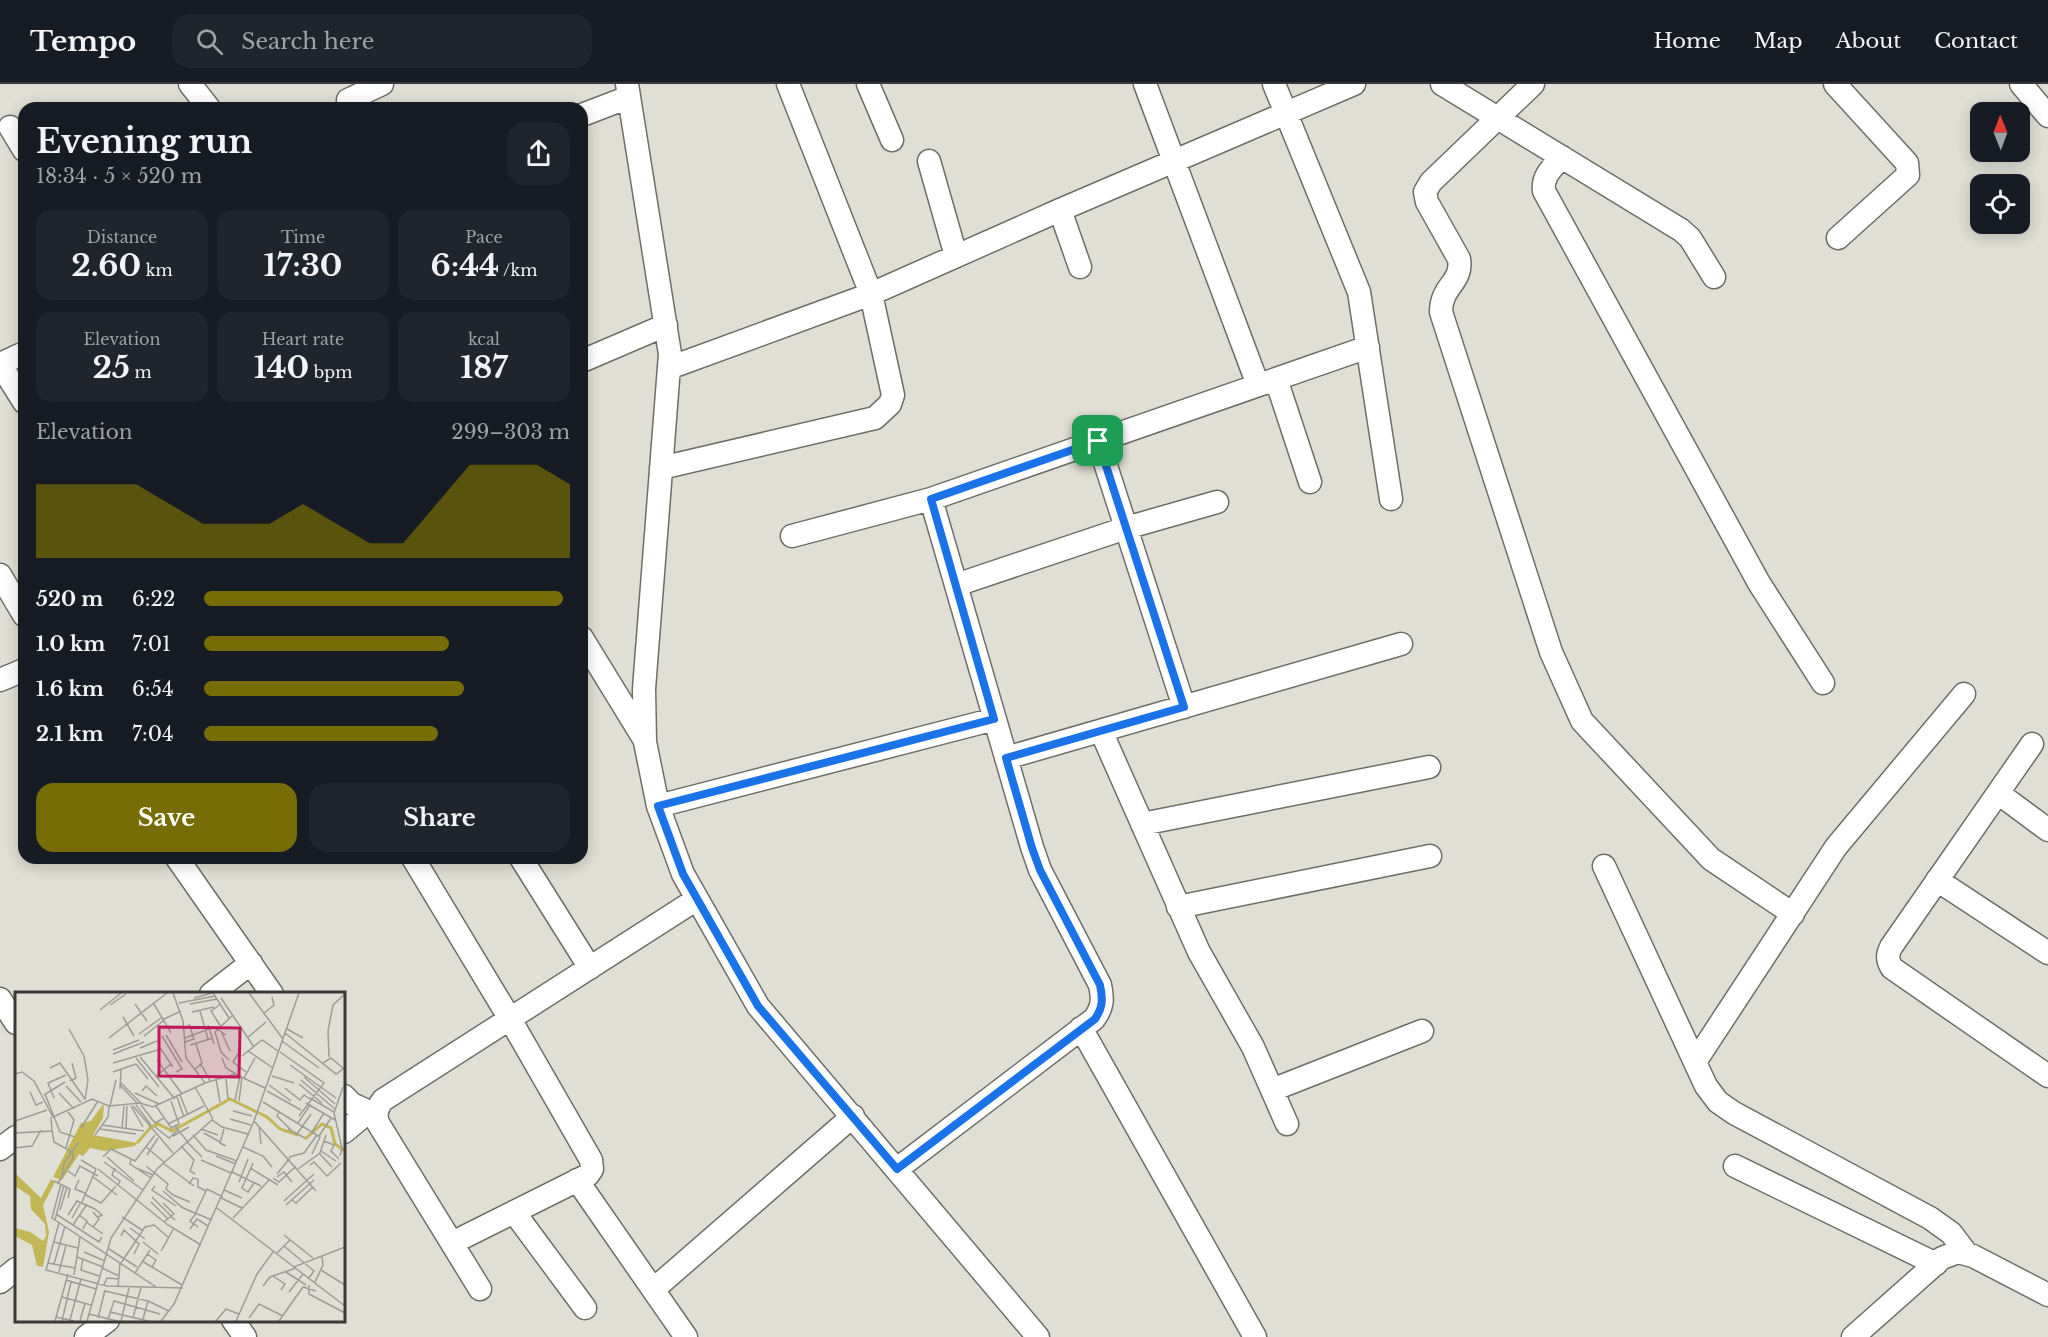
<!DOCTYPE html>
<meta charset="utf-8">
<style>
:root{--surface:#171b24;--page:#20242c;--text:#f1f3f6;--muted:#9ea1a6;--line:#363941;--accent:#776c06}
body{margin:0;font-family:"Libre Baskerville",serif;background:var(--page);color:var(--text);height:100vh;display:flex;flex-direction:column;font-size:22px;white-space:nowrap}
*{box-sizing:border-box;margin:0}
p{font-size:20px;color:var(--muted)}
.icon{flex:none;width:33px;height:33px;fill:none;stroke:currentColor;stroke-width:2;stroke-linecap:round;stroke-linejoin:round}
.map{position:relative;flex:1;overflow:hidden}
.panel{position:absolute;left:18px;top:18px;width:570px;height:762px;display:flex;flex-direction:column;background:var(--surface);border-radius:18px;box-shadow:0 3px 15px #0003}
.panel>*{flex:none}
.needle{width:39px;rotate:359deg}
.tools{position:absolute;left:1970px;top:18px;display:grid;gap:12px}
.tools a{display:grid;place-items:center;width:60px;height:60px;border-radius:12px;background:var(--surface);box-shadow:0 3px 15px #0003;font-size:30px}
.pin{position:absolute;display:grid;place-items:center;width:51px;height:51px;color:#fff;margin:-26px;border-radius:12px;box-shadow:0 3px 9px #0006}
.round{display:grid;place-items:center;flex:none;width:63px;height:63px;border-radius:18px;background:var(--page)}
.headline{display:flex;align-items:center;justify-content:space-between;height:102px;padding:0 18px}
h1{font-size:33px;font-weight:700;line-height:45px}
.figures{display:grid;grid-template-columns:repeat(3,1fr);gap:9px;height:102px;padding:6px 18px}
.figures div{display:grid;align-content:center;border-radius:15px;background:var(--page);text-align:center}
.figures b{font-size:30px;font-weight:700}
.figures small{font-size:16px;font-weight:400}
.figures p{font-size:16px}
.chart{height:168px;padding:12px 18px}
.chart p{display:flex;justify-content:space-between}
.chart svg{width:100%;height:108px;margin-top:6px;fill:var(--accent);opacity:.7}
.primary-button{display:flex;gap:12px;margin-top:auto;padding:12px 18px}
.primary-button a{flex:1;height:69px;border-radius:18px;background:var(--accent);color:#fff;font-size:24px;font-weight:700;line-height:69px;text-align:center}
.primary-button a+a{background:var(--page);color:var(--text)}
ul{padding:0 18px;list-style:none;font-size:20px}
li{display:grid;grid-template-columns:96px 72px 1fr;align-items:center;height:45px}
li i{height:15px;border-radius:8px;background:var(--accent)}
header{display:flex;align-items:center;gap:36px;box-sizing:border-box;height:84px;padding:0 30px;background:var(--surface);border-bottom:2px solid var(--line)}
header strong{font-size:28px}
nav{display:flex;gap:33px;margin-inline-start:auto;font-size:21px}
.search{width:420px;height:54px;background:var(--page);display:flex;align-items:center;gap:15px;box-sizing:border-box;padding:0 21px;border-radius:18px;color:var(--muted);font-size:22px}
.map>svg:first-child{display:block}
.lines{fill:none;stroke-linecap:round;stroke-linejoin:round}
.minor-casing{stroke:#6f6e66;stroke-width:25}
.minor{stroke:#fff;stroke-width:22}
.route-casing{stroke:#fff;stroke-width:12}
.route{stroke:#1a73e8;stroke-width:8}
.inset-river{fill:none;stroke:#c3b655;stroke-width:3}
.inset-road{fill:none;stroke:#9d9d95;stroke-width:1.5}
.view{fill:#c2185b;fill-opacity:0.15;stroke:#c2185b;stroke-width:3}
.inset-edge{fill:none;stroke:#393935;stroke-width:3}
</style>
<header>
<strong>Tempo</strong>
<div class="search"><svg class="icon" aria-label="search" viewBox="0 0 24 24"><circle cx="10" cy="10" r="6"/><path d="M15 15l6 6"/></svg>Search here</div>
<nav><a>Home</a><a>Map</a><a>About</a><a>Contact</a></nav>
</header>
<div class="map">
<svg width="2048" height="1253" viewBox="0 0 2048 1253">
<rect width="100%" height="100%" fill="#e0dfd5"/>
<g class="lines">
<!-- minor casing -->
<g class="minor-casing">
<path id="minor" d="M 190,0 L 209,24
M 627,0 L 670,270 L 644,605 L 645,658 L 658,722 L 683,790 L 758,922 L 1038,1253
M 868,0 L 892,56
M 1145,0 L 1258,301
M 1274,0 L 1359,208 L 1391,415
M 1442,0 L 1681,146 L 1690,154 L 1714,193
M 1533,0 L 1431,98 L 1425,108 L 1427,118 L 1459,175 C 1463,199 1441,201 1441,228 L 1551,568 L 1582,637 L 1711,775 L 1793,830
M 1835,0 L 1907,79 L 1908,91 L 1838,154
M 2021,0 L 2048,32
M 348,16 L 382,0
M 582,31 L 629,13
M 10,43 L 24,66
M 1562,73 C 1552,84 1542,92 1544,107 L 1759,499 L 1823,599
M 929,77 L 956,172
M 1060,126 L 1080,183
M 582,277 L 666,241
M 0,280 L 24,318
M 0,280 L 24,269
M 669,284 L 871,210 L 1060,126 L 1354,0
M 1276,295 L 1310,398
M 1098,357 L 1184,623
M 661,384 L 875,334 L 890,320 L 893,311 L 871,210 L 788,0
M 792,452 L 931,415 L 1368,263
M 0,491 L 24,531
M 956,501 L 1126,444 L 1217,418
M 582,554 L 644,655
M 0,596 L 24,586
M 1101,647 L 1199,868 L 1253,963 L 1287,1040
M 2032,660 L 1891,863 C 1887,871 1887,876 1892,884 L 2048,992
M 1006,674 L 1401,560
M 1998,709 L 2048,746
M 658,722 L 995,635
M 1142,740 L 1429,683
M 177,774 L 272,910
M 413,774 L 510,935 L 591,1076 L 592,1085 L 588,1091 L 452,1159
M 521,774 L 590,884
M 1604,782 L 1706,1002 L 1718,1018 L 1734,1029 L 1930,1134 L 1951,1149 L 1967,1170
M 1937,796 L 2048,869
M 1178,823 L 1430,772
M 211,910 L 251,879
M 0,915 L 16,939
M 1081,944 L 1255,1253
M 1695,978 L 1836,763 L 1964,610
M 1272,1006 L 1422,947
M 344,1012 L 352,1020 L 376,1031
M 344,1048 L 368,1028
M 0,1065 L 16,1053
M 1735,1082 L 1936,1180
M 897,1085 L 1094,935 C 1103,923 1103,915 1100,901 L 1040,786 L 1032,763 L 931,415
M 577,1096 L 686,1253
M 514,1128 L 585,1224
M 0,1198 L 16,1185
M 480,1205 L 378,1039 C 375,1029 377,1024 383,1016 L 697,815
M 654,1205 L 853,1032
M 233,1236 L 245,1253
M 86,1253 L 108,1236
M 1853,1253 L 1942,1174 L 1958,1168 L 1973,1172 L 2048,1211"/>
</g>
<!-- minor -->
<use href="#minor" class="minor"/>
</g>
<g class="lines">
<!-- route casing -->
<g class="route-casing">
<path id="route" d="M 1098,357 L 1184,623 L 1006,674 L 1032,764 L 1040,786 L 1100,901 C 1103,915 1103,923 1095,935 L 897,1085 L 758,922 L 683,790 L 658,722 L 994,635 L 931,415 Z"/>
</g>
<!-- route -->
<use href="#route" class="route"/>
</g>
<!-- overview -->
<g transform="translate(15 908)">
<rect width="330" height="330" fill="#e0dfd5"/>
<path d="M 89,111 L 88,126 L 78,143 L 122,151 L 120,154 L 90,159 L 75,156 L 68,164 L 64,162 L 47,188 L 38,185 L 66,131 L 76,129 ZM 0,181 L 26,206 L 36,187 L 40,190 L 28,213 L 34,240 L 28,275 L 22,274 L 17,253 L 0,244 L 0,236 L 15,240 L 28,249 L 31,244 L 30,232 L 16,217 L 15,204 L 0,194 Z" fill="#c3b655"/>
<path class="inset-river" d="M 290,147 L 307,132 L 316,136 L 320,152 L 330,159M 122,151 L 136,135 L 143,132 L 157,139 L 215,107 L 252,125 L 265,137 L 283,143"/>
<path class="inset-road" d="M 158,1 L 168,29 L 171,66 L 190,91 L 220,82 L 250,96M 198,1 L 214,26M 234,1 L 268,47M 179,6 L 197,1M 206,6 L 239,55M 164,11 L 200,4M 120,12 L 132,29M 139,12 L 156,41M 175,12 L 202,7M 206,12 L 196,19 L 206,35M 95,13 L 111,2M 85,18 L 106,1M 185,19 L 193,47M 177,20 L 199,15M 249,21 L 259,13 L 257,5M 108,25 L 119,44M 147,28 L 166,19M 193,33 L 199,52M 54,37 L 69,64 L 73,88 L 70,108M 272,37 L 288,46M 206,39 L 215,59M 270,41 L 321,82 L 328,77M 124,42 L 146,26M 151,43 L 167,70M 129,44 L 148,29M 147,44 L 167,77 L 161,80M 94,46 L 152,1M 170,46 L 199,35 L 211,43M 232,46 L 251,30M 267,49 L 304,76M 170,50 L 179,47 L 174,32M 175,53 L 198,46M 125,56 L 142,49M 98,58 L 124,48M 233,59 L 258,76M 265,60 L 309,91 L 284,124M 98,62 L 129,50M 223,62 L 218,70 L 231,80M 227,64 L 247,48 L 263,59M 125,65 L 160,107M 314,65 L 313,39 L 318,13 L 330,2M 121,66 L 144,95M 207,66 L 211,76 L 221,82M 142,68 L 167,102M 214,68 L 206,60 L 200,40 L 218,23M 98,71 L 146,57 L 158,75M 308,71 L 316,66 L 329,77M 121,72 L 133,87M 186,72 L 195,89M 275,73 L 321,106M 35,76 L 45,71 L 70,107M 179,78 L 187,71 L 181,52M 98,80 L 121,72M 0,82 L 7,80 L 19,89 L 38,125 L 77,107 L 94,114 L 125,111 L 138,115 L 190,91M 141,84 L 156,72M 257,84 L 279,91M 289,85 L 320,112M 229,86 L 240,66M 201,87 L 205,110M 211,87 L 213,107M 286,88 L 320,117M 55,89 L 61,86 L 57,71M 106,91 L 126,111M 284,92 L 307,111M 105,93 L 123,112M 254,93 L 276,109M 51,94 L 66,110M 180,95 L 198,127M 270,96 L 285,108 L 289,103 L 295,107M 105,97 L 106,78M 127,99 L 131,94 L 142,104M 252,99 L 286,118M 15,100 L 21,113 L 28,110M 44,101 L 59,117M 120,101 L 144,112M 30,102 L 45,140 L 60,145M 29,103 L 50,90M 165,103 L 173,123M 162,105 L 169,125M 39,106 L 33,91 L 51,83M 295,106 L 319,120M 220,108 L 225,84M 224,109 L 227,85M 248,110 L 305,145 L 297,162M 291,111 L 320,128M 121,113 L 136,133M 126,113 L 140,131 L 149,126M 95,114 L 101,88M 116,114 L 128,135M 118,114 L 158,161M 141,114 L 157,137M 218,119 L 237,124M 264,120 L 262,124 L 278,140M 215,127 L 236,133M 0,129 L 32,118M 239,129 L 301,199M 283,131 L 295,113M 153,132 L 189,114M 87,133 L 129,139M 160,134 L 172,149M 244,134 L 246,152M 140,135 L 154,146 L 163,138M 66,136 L 83,109M 107,136 L 109,114M 111,136 L 112,114M 156,136 L 164,132 L 156,109M 85,137 L 121,142M 186,137 L 203,143M 209,137 L 205,151 L 211,154M 273,137 L 290,146M 37,138 L 39,150 L 57,160 L 58,166 L 43,191M 297,140 L 309,121M 0,141 L 37,139 L 36,125M 189,141 L 205,150M 282,142 L 296,122M 80,143 L 93,125 L 94,114M 178,143 L 191,158 L 222,169M 158,144 L 174,135M 304,144 L 316,126M 171,149 L 187,165M 309,149 L 319,153 L 316,159 L 324,167M 166,154 L 179,168 L 175,179 L 180,182M 131,155 L 149,170M 228,155 L 248,164 L 257,175M 0,156 L 17,154 L 26,138M 51,156 L 59,128 L 53,120M 306,159 L 321,169M 304,161 L 317,175M 132,163 L 143,146M 201,164 L 221,172M 325,164 L 327,156 L 319,121 L 328,95M 88,165 L 96,157 L 120,169 L 140,143M 92,165 L 119,189M 274,165 L 289,161 L 302,143M 116,167 L 115,172 L 136,186M 66,168 L 81,177 L 67,210M 186,168 L 216,181M 89,170 L 128,198M 148,171 L 179,194M 238,171 L 227,196 L 233,200 L 239,191M 295,173 L 299,170 L 312,184 L 326,171M 131,174 L 153,192 L 151,197 L 158,203 L 175,210M 100,176 L 97,183 L 105,189 L 103,193M 121,176 L 138,183M 235,176 L 263,193M 83,177 L 153,233 L 186,253M 283,177 L 305,161 L 311,143M 53,179 L 60,184 L 65,174 L 83,184M 217,180 L 246,194M 262,182 L 275,166M 47,184 L 49,171 L 64,150M 77,184 L 102,203M 262,185 L 269,180 L 277,190M 258,186 L 264,190 L 281,174M 64,188 L 60,197 L 70,201M 39,189 L 55,197 L 53,206M 224,190 L 233,167M 46,192 L 37,226 L 141,295M 174,192 L 178,186 L 183,187 L 183,195 L 191,199M 140,194 L 137,198 L 161,214M 209,198 L 227,206M 148,199 L 168,216 L 197,228M 69,202 L 86,211 L 101,194M 137,205 L 160,228M 206,206 L 227,216M 277,208 L 281,211 L 298,195M 269,209 L 299,182M 136,210 L 153,227M 148,211 L 159,222 L 149,230M 271,213 L 299,188M 202,216 L 279,275 L 330,255M 45,218 L 52,195M 181,220 L 192,197 L 208,205M 182,220 L 175,229 L 183,235M 41,222 L 84,250 L 87,245M 53,223 L 62,209 L 80,217 L 87,223 L 83,225M 64,223 L 72,229 L 68,237M 107,225 L 127,238M 57,226 L 66,210M 218,226 L 255,187M 40,228 L 49,193M 71,230 L 88,242M 44,231 L 31,278 L 92,294 L 168,296M 58,233 L 72,212M 78,235 L 84,227 L 78,220M 115,236 L 130,247M 175,237 L 182,227 L 193,234M 269,243 L 298,266M 106,244 L 109,238 L 124,252 L 119,262M 39,250 L 63,256M 128,250 L 143,262M 269,254 L 299,279 L 293,287M 94,257 L 122,275M 146,259 L 159,236M 69,260 L 90,269M 262,261 L 275,248M 132,262 L 141,268 L 137,275M 62,265 L 88,275M 68,266 L 66,278 L 84,284M 127,269 L 167,293M 33,271 L 60,276M 106,271 L 130,235 L 139,233 L 154,246M 39,272 L 50,234M 279,275 L 330,314M 87,276 L 104,284M 306,278 L 330,293M 44,280 L 51,253M 271,280 L 291,293M 120,281 L 135,258M 59,283 L 65,245M 258,284 L 270,292 L 266,298M 51,288 L 81,297M 300,290 L 308,273 L 307,265M 89,293 L 92,286 L 104,287M 294,293 L 294,302 L 330,321M 248,294 L 255,285 L 281,276M 103,295 L 105,271M 90,299 L 133,309 L 154,319M 274,300 L 288,282M 47,305 L 76,313M 95,320 L 133,329M 74,322 L 102,329M 41,325 L 59,329M 83,326 L 90,298M 118,326 L 126,295M 234,326 L 244,312 L 268,324M 93,327 L 99,309 L 145,322M 128,327 L 133,309M 55,328 L 66,287M 40,329 L 53,282M 47,329 L 56,290M 65,329 L 70,311M 72,329 L 96,246 L 142,177 L 197,128 L 207,135 L 233,142M 106,329 L 114,296M 146,329 L 159,312 L 239,129 L 284,1M 201,329 L 211,317 L 224,322M 221,329 L 242,282 L 258,260M 264,329 L 288,295 L 301,299"/>
<path class="view" d="M 144,35 L 225,36 L 224,85 L 144,84 Z"/>
<rect width="330" height="330" class="inset-edge"/>
</g>
</svg>
<div class="tools">
<a><svg class="needle" viewBox="-14 -14 28 28"><path d="M0-13l5 13h-10z" fill="#e53935"/><path d="M0 13l5-13h-10z" fill="#9ea1a6"/></svg></a>
<a><svg class="icon" aria-label="locate" viewBox="0 0 24 24"><circle cx="12" cy="12" r="6"/><path d="M12 2v4M12 18v4M2 12h4M18 12h4"/></svg></a>
</div>
<div class="pin" style="left:1098px;top:357px;background:#1e9e55"><svg class="icon" aria-label="arrive" viewBox="0 0 24 24"><path d="M6 21V4h12l-3 4 3 4H6"/></svg></div>
<section class="panel">
<div class="headline"><div><h1>Evening run</h1><p>18:34 · 5 × 520 m</p></div><a class="round"><svg class="icon" aria-label="share" viewBox="0 0 24 24"><path d="M12 15V3M7 8l5-5 5 5M5 13v7h14v-7"/></svg></a></div>
<div class="figures">
<div><p>Distance</p><b>2.60<small> km</small></b></div>
<div><p>Time</p><b>17:30</b></div>
<div><p>Pace</p><b>6:44<small> /km</small></b></div>
</div>
<div class="figures">
<div><p>Elevation</p><b>25<small> m</small></b></div>
<div><p>Heart rate</p><b>140<small> bpm</small></b></div>
<div><p>kcal</p><b>187</b></div>
</div>
<div class="chart"><p><span>Elevation</span>299–303 m</p>
<svg viewBox="0 0 160 44" preserveAspectRatio="none"><path d="M0 44V14L10 14L20 14L30 14L40 22L50 30L60 30L70 30L80 22L90 30L100 38L110 38L120 22L130 6L140 6L150 6L160 14V44z"/></svg>
</div>
<ul>
<li><b>520 m</b>6:22<i style="width:98%"></i></li>
<li><b>1.0 km</b>7:01<i style="width:67%"></i></li>
<li><b>1.6 km</b>6:54<i style="width:71%"></i></li>
<li><b>2.1 km</b>7:04<i style="width:64%"></i></li>
</ul>
<div class="primary-button"><a>Save</a><a>Share</a></div>
</section>
</div>
